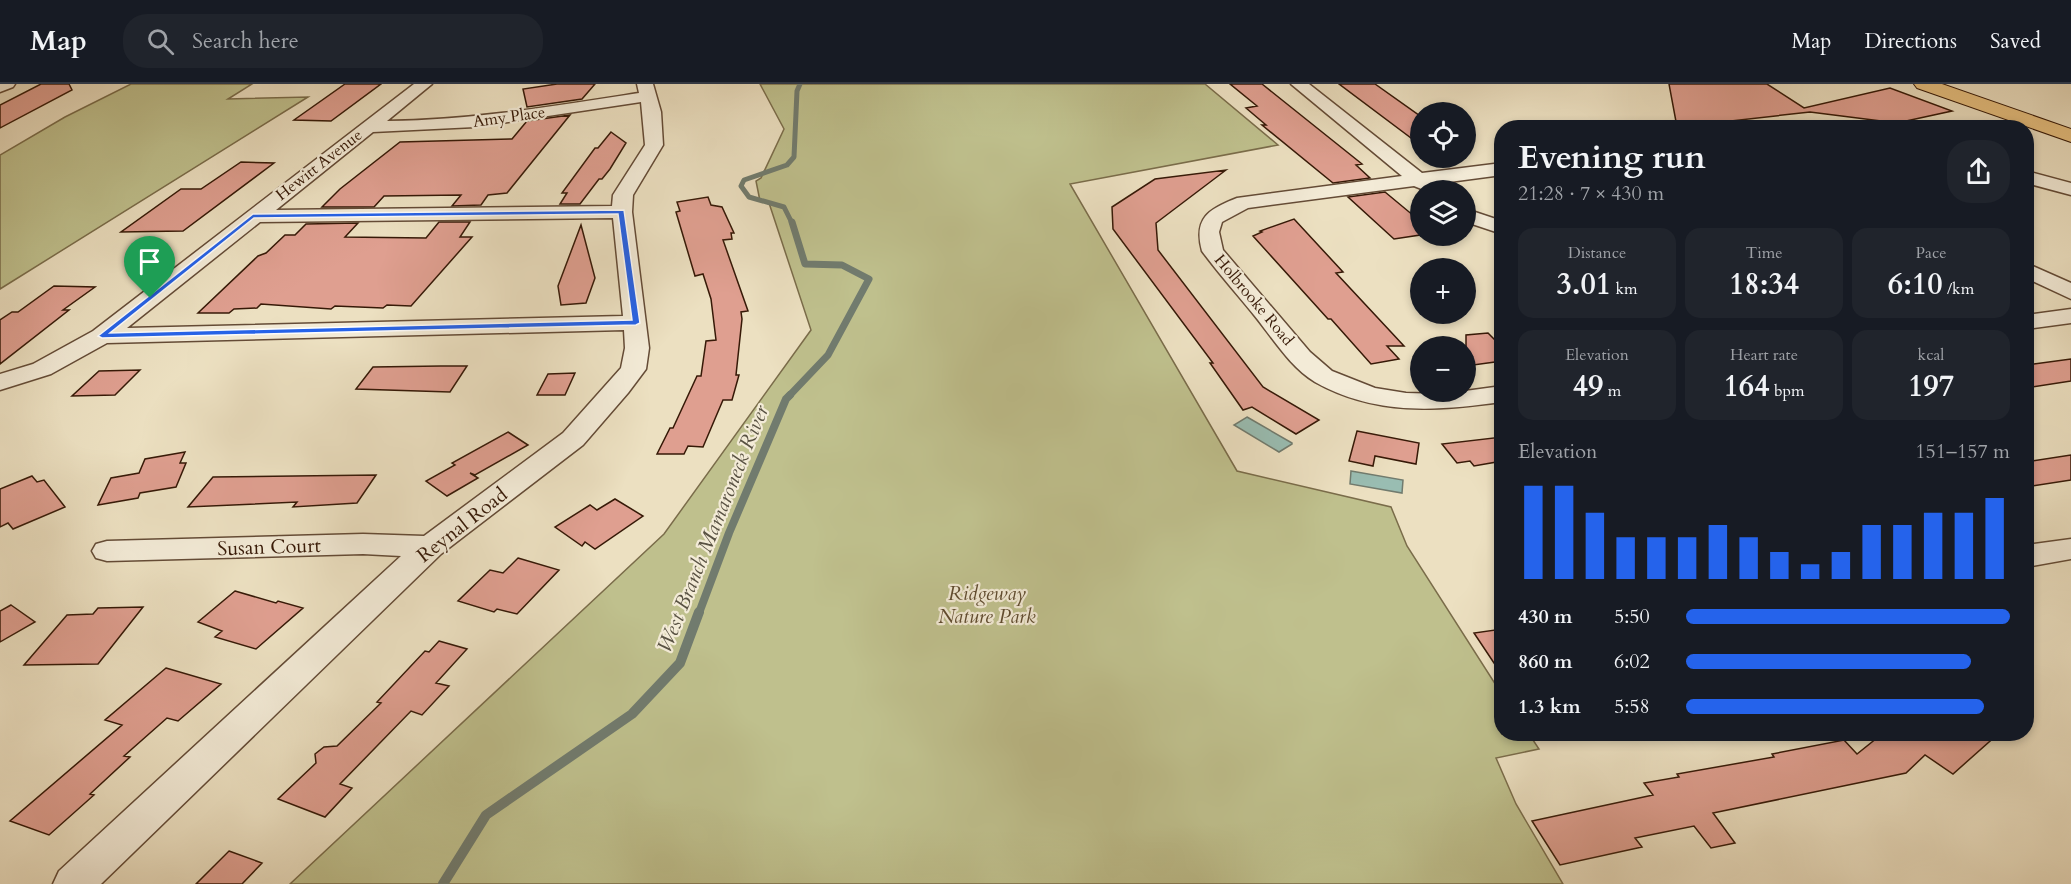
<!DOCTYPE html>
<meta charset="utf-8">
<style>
:root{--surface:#171b24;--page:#20242c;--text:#f1f3f6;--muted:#9ea1a6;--line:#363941;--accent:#2563eb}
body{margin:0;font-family:Cardo,serif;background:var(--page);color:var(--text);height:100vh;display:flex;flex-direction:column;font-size:22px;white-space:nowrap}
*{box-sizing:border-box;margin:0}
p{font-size:20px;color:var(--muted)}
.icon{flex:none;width:33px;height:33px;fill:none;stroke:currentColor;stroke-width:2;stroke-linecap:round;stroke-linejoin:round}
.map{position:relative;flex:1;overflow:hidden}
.panel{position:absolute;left:1494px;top:36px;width:540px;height:621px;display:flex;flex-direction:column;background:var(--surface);border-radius:24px;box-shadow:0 3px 9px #0003}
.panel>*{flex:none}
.controls{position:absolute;left:1410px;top:18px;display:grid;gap:12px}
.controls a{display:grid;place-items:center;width:66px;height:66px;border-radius:50%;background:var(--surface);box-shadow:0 3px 9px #0003;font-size:30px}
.pin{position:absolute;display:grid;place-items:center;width:51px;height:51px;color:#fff;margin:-62px -26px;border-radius:50% 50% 50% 0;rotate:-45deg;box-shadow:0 0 6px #0007}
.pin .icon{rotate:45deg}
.round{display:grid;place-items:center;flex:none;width:63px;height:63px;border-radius:24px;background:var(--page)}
.summary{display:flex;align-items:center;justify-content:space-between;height:102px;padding:0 24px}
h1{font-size:33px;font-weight:700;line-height:45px}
.metrics{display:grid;grid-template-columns:repeat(3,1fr);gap:9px;height:102px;padding:6px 24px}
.metrics div{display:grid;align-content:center;border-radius:15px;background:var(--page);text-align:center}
.metrics b{font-size:30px;font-weight:700}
.metrics small{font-size:16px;font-weight:400}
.metrics p{font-size:16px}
.chart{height:168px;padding:12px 24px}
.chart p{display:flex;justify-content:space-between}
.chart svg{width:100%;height:108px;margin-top:6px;stroke:var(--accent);stroke-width:6}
ul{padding:0 24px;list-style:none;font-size:20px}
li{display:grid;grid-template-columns:96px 72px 1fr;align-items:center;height:45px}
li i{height:15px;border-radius:8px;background:var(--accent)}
header{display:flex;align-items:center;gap:36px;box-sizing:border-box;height:84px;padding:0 30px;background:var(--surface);border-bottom:2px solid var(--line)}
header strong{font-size:28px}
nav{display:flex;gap:33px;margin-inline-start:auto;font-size:21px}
.search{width:420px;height:54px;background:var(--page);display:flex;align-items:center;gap:15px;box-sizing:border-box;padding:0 21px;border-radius:24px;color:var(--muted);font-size:22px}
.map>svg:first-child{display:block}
.green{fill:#bfc08d;stroke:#7a6c4a;stroke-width:1.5}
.water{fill:#99bdb2;stroke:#717b6e;stroke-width:1.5}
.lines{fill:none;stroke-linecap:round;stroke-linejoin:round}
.stream-far3{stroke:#717b6e;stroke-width:5}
.stream-far2{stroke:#717b6e;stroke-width:7}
.stream-far1{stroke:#717b6e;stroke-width:8}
.stream{stroke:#717b6e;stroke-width:10}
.building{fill:#df9f90;stroke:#361907;stroke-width:1.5}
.minor-casing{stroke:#644b36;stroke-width:3}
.major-casing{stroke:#361907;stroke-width:2}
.minor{fill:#f3ebd7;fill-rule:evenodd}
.major{fill:#e6c080;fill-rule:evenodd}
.route{fill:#2563eb;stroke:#fff;stroke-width:1.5;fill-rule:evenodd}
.labels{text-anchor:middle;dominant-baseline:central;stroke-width:4.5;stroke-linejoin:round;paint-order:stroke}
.far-street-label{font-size:16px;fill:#361907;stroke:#f3ebd7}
.street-label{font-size:20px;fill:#361907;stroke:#f3ebd7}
.park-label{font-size:20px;font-style:italic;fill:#5f4b2f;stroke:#f3ebd7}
.water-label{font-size:21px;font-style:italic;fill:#595243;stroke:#f3ebd7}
</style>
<header>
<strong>Map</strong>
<div class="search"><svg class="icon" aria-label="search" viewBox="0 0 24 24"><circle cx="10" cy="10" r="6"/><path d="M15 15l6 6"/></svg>Search here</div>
<nav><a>Map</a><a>Directions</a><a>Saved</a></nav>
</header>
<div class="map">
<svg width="2071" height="800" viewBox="0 0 2071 800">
<rect width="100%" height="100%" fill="#ece0c1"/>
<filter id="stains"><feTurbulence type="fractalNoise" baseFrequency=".00333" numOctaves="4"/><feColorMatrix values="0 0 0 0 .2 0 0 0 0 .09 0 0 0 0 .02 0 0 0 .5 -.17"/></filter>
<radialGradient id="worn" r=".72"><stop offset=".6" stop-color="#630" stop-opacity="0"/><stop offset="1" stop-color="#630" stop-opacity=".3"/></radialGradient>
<!-- green -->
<path class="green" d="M 131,0 L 252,0 L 228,15 L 308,13 L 0,205 L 0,71 L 65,33 Z
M 760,0 L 1205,0 L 1278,61 L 1070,100 L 1237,387 L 1391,423 L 1407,462 L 1501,609 L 1502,650 L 1529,650 L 1539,665 L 1496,674 L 1516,720 L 1563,800 L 290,800 L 664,450 L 811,246 L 769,119 L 760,117 L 756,97 L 761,94 L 784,45 Z"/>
<!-- water -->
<path class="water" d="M 1247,333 L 1292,359 L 1292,360 L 1279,368 L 1234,341 Z
M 1351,387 L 1403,396 L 1402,409 L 1350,400 Z"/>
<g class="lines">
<!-- stream-far3 -->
<path class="stream-far3" d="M 792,139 L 784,123 L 749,113 L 741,102 L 744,96 L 787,81 L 794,73 L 797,7 L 800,0"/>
<!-- stream-far2 -->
<path class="stream-far2" d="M 789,312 L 828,271 L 869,195 L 842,181 L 805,180 L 792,138"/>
<!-- stream-far1 -->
<path class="stream-far1" d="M 699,529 L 729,449 L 786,315 L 790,311"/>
<!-- stream -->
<path class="stream" d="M 443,800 L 486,731 L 632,630 L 680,579 L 699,528"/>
</g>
<!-- building -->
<path class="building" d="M 41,0 L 69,0 L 72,6 L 0,44 L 0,21 Z
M 345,0 L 381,0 L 331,37 L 294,36 Z
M 557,0 L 595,0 L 582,15 L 527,23 L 523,5 Z
M 1230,0 L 1262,0 L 1362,80 L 1356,81 L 1370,94 L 1333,99 L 1262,41 L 1266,41 L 1246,24 L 1257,22 Z
M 1339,0 L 1375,0 L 1420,32 L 1420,56 L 1415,57 Z
M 1669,0 L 1767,0 L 1804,24 L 1890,4 L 1952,27 L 1897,39 L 1810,28 L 1677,43 Z
M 570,31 L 507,109 L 488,111 L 481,121 L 452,122 L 461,111 L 384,112 L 374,123 L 322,123 L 340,105 L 400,58 L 512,55 L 527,37 Z
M 611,48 L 626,59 L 610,85 L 602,95 L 599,95 L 580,120 L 560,120 L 567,109 L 562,109 L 595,64 L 598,64 Z
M 241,78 L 274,79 L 183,147 L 121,148 L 181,105 L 201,105 Z
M 1226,86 L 1156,139 L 1158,166 L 1263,303 L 1319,336 L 1296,350 L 1252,323 L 1243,326 L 1210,279 L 1213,279 L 1113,145 L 1112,123 L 1155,95 Z
M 1385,108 L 1420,137 L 1420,151 L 1394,155 L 1348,113 Z
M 708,113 L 711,121 L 722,123 L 734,149 L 731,149 L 732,155 L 723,156 L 748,227 L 741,228 L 742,235 L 736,291 L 739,291 L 732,316 L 723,316 L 703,363 L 688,362 L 684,370 L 657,370 L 670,344 L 673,344 L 697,292 L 701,292 L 706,257 L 716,256 L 711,215 L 703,190 L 695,192 L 676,128 L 680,127 L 677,118 Z
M 1294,135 L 1343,188 L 1336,189 L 1404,262 L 1387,262 L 1399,275 L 1371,280 L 1331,235 L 1328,235 L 1253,152 L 1262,148 L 1260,147 Z
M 439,138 L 470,138 L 460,153 L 472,153 L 411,222 L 387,221 L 383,224 L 335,222 L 331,225 L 261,220 L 257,224 L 234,225 L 229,229 L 198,229 L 258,172 L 266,169 L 285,151 L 295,151 L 306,140 L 358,139 L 345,153 L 426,154 Z
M 581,141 L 595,194 L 586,219 L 561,221 L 558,202 Z
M 54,202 L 95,203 L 63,226 L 69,226 L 0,280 L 0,236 L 12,228 L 18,228 Z
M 1488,249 L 1502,263 L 1502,277 L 1466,282 L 1466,251 Z
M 2071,275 L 2071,297 L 2026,304 L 2026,281 Z
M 441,282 L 467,282 L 450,308 L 356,305 L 373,283 Z
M 140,286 L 115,311 L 72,312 L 99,287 Z
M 575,289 L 565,311 L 537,311 L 548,290 Z
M 1357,347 L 1419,359 L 1416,380 L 1375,372 L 1373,382 L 1349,377 Z
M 508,348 L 528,361 L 475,391 L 470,389 L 478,394 L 447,412 L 426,397 L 455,381 L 452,379 Z
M 1502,353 L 1502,377 L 1474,382 L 1470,377 L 1457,379 L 1442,360 Z
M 185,368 L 180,379 L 186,379 L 176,403 L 140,409 L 138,414 L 98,421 L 111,394 L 139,389 L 145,375 Z
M 2071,371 L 2071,396 L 2026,403 L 2026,378 Z
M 376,391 L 357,419 L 293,423 L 297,418 L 188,423 L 213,393 Z
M 32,392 L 37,398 L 44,396 L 65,423 L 13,445 L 8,439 L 0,443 L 0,405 Z
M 615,415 L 643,432 L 595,465 L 585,458 L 582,462 L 555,443 L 590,421 L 597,426 Z
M 518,474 L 559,486 L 517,530 L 497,525 L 494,528 L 458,517 L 490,486 L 503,489 Z
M 235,507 L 276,519 L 278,517 L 303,524 L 256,565 L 215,553 L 222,547 L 198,538 Z
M 11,521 L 35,538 L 0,558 L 0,527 Z
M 143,523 L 98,580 L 24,581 L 67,531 L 93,530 L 98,524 Z
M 1502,545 L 1502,591 L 1474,549 Z
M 439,557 L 467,565 L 436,599 L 449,602 L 422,631 L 411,627 L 340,700 L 352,704 L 325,733 L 278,715 L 316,679 L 315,670 L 324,663 L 337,662 L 381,619 L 377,618 L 425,567 L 429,568 Z
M 166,584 L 221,600 L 178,637 L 167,634 L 124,672 L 130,673 L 90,710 L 94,711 L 49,751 L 10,737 L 122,641 L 105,636 Z
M 1882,650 L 1998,650 L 1953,690 L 1925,671 L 1906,689 L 1713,729 L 1735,759 L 1711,764 L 1694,742 L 1635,754 L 1642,763 L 1560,781 L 1532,737 L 1653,711 L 1644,699 L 1679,693 L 1677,690 L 1774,673 L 1772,670 L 1844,656 L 1857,670 Z
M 229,767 L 262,779 L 242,800 L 196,800 Z"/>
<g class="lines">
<!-- minor casing -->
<g class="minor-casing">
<path id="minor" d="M 0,0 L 15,0 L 13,3 L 0,8 Z
M 414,0 L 432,0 L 387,37 C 472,36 555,22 639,9 L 637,0 L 653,0 L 661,28 L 663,61 L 633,111 L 632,128 L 649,264 L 646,285 L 628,309 L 583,361 L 441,470 L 101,800 L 53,800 L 59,787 L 401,472 L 363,470 L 107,477 L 96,474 L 92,467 L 96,460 L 107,457 L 363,450 L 424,452 L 563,349 L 621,284 L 625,264 L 624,246 L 107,259 L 51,290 L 0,306 L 0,290 L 33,280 L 93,247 ZM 641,18 L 645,61 L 613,111 L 612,122 L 276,126 L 373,48 L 475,43 ZM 613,134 L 623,232 L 127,244 L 260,138 Z
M 1291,0 L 1309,0 L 1422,89 L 1502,79 L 1502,91 L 1434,100 L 1432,105 L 1424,106 L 1414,102 L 1248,124 L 1222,138 L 1219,148 L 1223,166 L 1310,268 L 1332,287 L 1375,304 L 1406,309 L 1443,310 L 1502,302 L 1502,318 C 1436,327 1376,332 1315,298 C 1290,283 1272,253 1254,231 C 1237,210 1218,189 1202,167 C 1193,134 1209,125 1237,114 L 1402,92 Z
M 2026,87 L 2071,99 L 2071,111 L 2026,99 Z
M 1466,125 L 1502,137 L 1502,150 L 1466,138 Z
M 2026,179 L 2071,199 L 2071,215 L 2026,194 Z
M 2071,225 L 2071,239 L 2026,245 L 2026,231 Z
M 2071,455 L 2071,475 L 2026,483 L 2026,461 Z"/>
</g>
<!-- major casing -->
<g class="major-casing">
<path id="major" d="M 1914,0 L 1942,0 L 2071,45 L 2071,58 L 1917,4 Z"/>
</g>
<!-- minor -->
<use href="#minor" class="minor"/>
<!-- major -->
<use href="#major" class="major"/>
</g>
<!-- route -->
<path class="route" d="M 624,126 L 640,239 L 636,241 L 102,254 L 98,252 L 253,130 ZM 618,130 L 632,236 L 110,249 L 254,134 Z"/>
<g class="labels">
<!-- far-street labels -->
<g class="far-street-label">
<text transform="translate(509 33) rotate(-8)">Amy Place</text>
<text transform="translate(319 81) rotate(-38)">Hewitt Avenue</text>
<text transform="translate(1254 216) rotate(50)">Holbrooke Road</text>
</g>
<!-- street labels -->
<g class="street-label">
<text transform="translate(462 441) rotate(-38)">Reynal Road</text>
<text transform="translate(269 463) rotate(-2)">Susan Court</text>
</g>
<!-- park labels -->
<g class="park-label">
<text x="987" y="509">Ridgeway<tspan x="987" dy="23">Nature Park</tspan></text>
</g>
<!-- water labels -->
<g class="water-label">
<text transform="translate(713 445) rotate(-68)">West Branch Mamaroneck River</text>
</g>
</g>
<rect width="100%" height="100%" filter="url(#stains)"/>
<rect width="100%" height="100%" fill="url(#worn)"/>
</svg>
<div class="controls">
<a><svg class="icon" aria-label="locate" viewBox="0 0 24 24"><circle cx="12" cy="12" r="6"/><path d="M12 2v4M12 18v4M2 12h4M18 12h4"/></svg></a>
<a><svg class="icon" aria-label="layers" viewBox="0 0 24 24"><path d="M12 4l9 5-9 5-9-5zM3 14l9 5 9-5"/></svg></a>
<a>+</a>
<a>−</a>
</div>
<div class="pin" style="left:150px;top:214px;background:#1e9e55"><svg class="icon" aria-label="arrive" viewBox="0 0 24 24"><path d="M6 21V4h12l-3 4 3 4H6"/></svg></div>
<section class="panel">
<div class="summary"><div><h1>Evening run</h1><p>21:28 · 7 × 430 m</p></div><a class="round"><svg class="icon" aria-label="share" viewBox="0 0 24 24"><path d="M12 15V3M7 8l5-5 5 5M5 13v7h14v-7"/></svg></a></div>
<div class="metrics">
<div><p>Distance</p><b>3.01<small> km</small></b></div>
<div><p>Time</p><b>18:34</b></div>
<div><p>Pace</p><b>6:10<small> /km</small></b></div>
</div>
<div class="metrics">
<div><p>Elevation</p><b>49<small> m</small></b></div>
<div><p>Heart rate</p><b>164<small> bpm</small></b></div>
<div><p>kcal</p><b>197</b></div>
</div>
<div class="chart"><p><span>Elevation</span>151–157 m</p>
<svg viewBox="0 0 160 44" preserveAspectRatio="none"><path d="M5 44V6M15 44V6M25 44V17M35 44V27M45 44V27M55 44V27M65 44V22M75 44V27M85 44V33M95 44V38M105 44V33M115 44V22M125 44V22M135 44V17M145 44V17M155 44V11"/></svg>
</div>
<ul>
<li><b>430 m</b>5:50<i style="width:100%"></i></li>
<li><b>860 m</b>6:02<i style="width:88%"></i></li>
<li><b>1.3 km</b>5:58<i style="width:92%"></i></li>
</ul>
</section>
</div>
